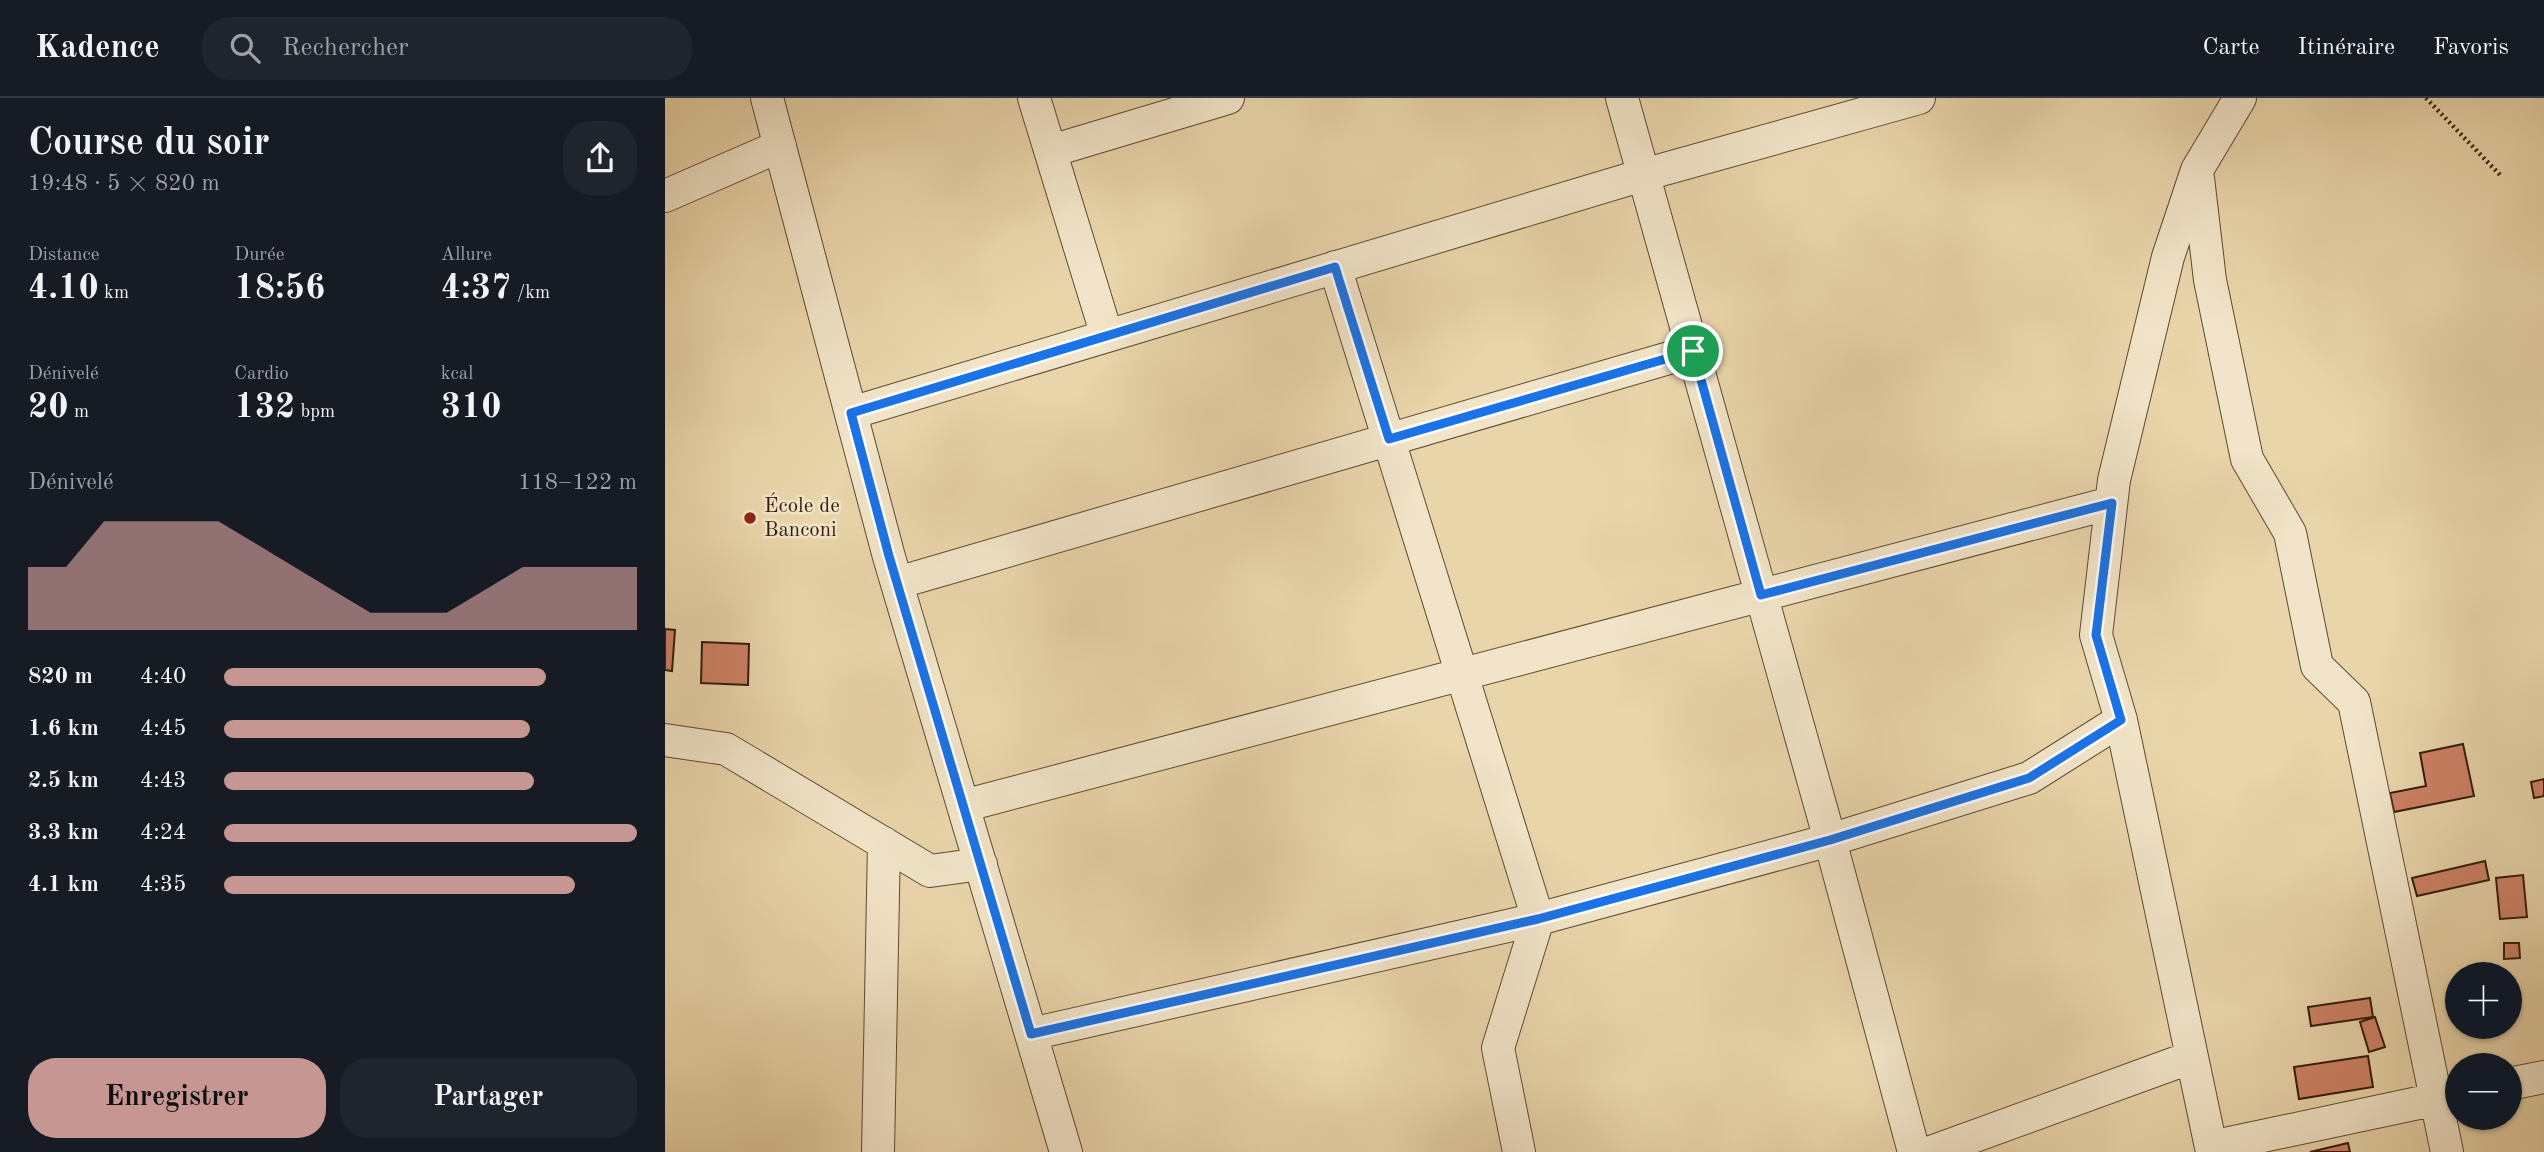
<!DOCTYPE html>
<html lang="fr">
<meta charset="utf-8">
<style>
:root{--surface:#171b24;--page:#20242c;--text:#f1f3f6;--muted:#9ea1a6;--line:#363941;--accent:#c59692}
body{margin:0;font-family:"Old Standard TT",serif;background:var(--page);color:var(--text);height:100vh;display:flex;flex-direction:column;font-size:26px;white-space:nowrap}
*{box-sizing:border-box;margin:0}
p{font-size:23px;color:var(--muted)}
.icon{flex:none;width:38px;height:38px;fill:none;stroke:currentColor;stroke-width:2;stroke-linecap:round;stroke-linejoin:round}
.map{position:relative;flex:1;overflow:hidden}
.panel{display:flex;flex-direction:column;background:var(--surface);width:665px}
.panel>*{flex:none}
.tools{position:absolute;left:1780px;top:864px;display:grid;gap:14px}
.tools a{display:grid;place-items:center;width:77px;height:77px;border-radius:50%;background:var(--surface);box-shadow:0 2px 5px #0004;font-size:35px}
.pin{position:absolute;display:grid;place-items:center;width:60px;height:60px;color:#fff;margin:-30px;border:4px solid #fff;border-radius:50%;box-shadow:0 2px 7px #0007}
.round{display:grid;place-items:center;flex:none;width:74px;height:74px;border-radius:28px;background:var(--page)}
.headline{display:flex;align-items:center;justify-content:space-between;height:119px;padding:0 28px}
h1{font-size:38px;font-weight:700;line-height:52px}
.stats{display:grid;grid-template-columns:repeat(3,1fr);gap:10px;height:119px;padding:7px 28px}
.stats div{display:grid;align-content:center}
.stats b{font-size:35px;font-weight:700}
.stats small{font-size:19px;font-weight:400}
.stats p{font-size:19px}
.chart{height:196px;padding:14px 28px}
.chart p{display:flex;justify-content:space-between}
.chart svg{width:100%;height:126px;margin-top:7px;fill:var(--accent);opacity:.7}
.action{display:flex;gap:14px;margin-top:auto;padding:14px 28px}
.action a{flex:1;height:80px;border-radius:28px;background:var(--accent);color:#111;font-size:28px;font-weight:700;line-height:80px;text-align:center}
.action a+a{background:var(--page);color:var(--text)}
ul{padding:0 28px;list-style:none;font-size:23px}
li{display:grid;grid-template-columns:112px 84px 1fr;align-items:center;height:52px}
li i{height:18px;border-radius:9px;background:var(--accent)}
header{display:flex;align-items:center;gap:42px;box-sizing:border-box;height:98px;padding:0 35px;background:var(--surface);border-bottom:2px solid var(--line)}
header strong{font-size:33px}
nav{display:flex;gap:38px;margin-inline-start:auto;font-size:24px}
.search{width:490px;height:63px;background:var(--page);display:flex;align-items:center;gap:18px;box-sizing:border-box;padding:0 24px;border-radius:28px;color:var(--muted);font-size:26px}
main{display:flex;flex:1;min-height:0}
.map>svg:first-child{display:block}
.building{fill:#cd8165;stroke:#321b09;stroke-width:2}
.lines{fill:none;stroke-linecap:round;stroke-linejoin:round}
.minor-casing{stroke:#604a31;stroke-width:34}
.path{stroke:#321b09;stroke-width:4.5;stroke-dasharray:2 3.5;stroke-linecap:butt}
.minor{stroke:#f1e4c8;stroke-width:32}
.route-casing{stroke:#fff;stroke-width:14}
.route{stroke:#1a73e8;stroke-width:9}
.poi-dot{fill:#8f2418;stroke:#f1e4c8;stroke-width:2.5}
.labels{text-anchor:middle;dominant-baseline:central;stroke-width:5;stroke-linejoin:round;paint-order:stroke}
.poi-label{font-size:21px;fill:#321b09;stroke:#f1e4c8;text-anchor:start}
</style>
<header>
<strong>Kadence</strong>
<div class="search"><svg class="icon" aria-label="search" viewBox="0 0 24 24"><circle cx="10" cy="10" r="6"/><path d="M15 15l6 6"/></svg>Rechercher</div>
<nav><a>Carte</a><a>Itinéraire</a><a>Favoris</a></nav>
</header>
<main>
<section class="panel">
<div class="headline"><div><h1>Course du soir</h1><p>19:48 · 5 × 820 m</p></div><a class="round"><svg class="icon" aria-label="share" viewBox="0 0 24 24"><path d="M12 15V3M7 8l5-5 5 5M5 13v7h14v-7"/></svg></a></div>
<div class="stats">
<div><p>Distance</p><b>4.10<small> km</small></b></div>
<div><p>Durée</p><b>18:56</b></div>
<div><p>Allure</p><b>4:37<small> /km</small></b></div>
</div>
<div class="stats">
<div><p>Dénivelé</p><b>20<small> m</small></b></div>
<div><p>Cardio</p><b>132<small> bpm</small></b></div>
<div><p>kcal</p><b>310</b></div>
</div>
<div class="chart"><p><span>Dénivelé</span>118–122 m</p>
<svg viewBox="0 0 160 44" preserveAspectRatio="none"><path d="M0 44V22L10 22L20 6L30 6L40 6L50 6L60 14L70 22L80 30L90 38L100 38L110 38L120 30L130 22L140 22L150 22L160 22V44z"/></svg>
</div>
<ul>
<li><b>820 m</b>4:40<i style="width:78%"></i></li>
<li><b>1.6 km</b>4:45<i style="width:74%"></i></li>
<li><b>2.5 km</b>4:43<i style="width:75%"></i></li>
<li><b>3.3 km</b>4:24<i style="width:100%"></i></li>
<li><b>4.1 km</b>4:35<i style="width:85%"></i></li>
</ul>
<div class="action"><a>Enregistrer</a><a>Partager</a></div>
</section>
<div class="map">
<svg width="1879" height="1054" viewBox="0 0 1879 1054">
<rect width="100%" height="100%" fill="#e9d5aa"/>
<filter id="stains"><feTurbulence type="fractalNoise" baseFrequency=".00286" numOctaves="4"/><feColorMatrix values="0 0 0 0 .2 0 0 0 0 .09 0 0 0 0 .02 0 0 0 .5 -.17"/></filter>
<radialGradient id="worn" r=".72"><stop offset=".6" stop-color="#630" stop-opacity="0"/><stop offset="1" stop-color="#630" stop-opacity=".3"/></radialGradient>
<!-- building -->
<path class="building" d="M 0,531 L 10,532 L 7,573 L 0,572 Z
M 37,544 L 84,546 L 83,587 L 36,585 Z
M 1798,646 L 1809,698 L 1729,714 L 1725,695 L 1761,688 L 1755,655 Z
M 1879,681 L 1879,698 L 1869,700 L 1866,684 Z
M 1820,763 L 1824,782 L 1752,798 L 1747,780 Z
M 1858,777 L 1862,819 L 1835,821 L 1831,780 Z
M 1839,845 L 1854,845 L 1855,860 L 1839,861 Z
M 1705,900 L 1708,919 L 1646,928 L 1643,909 Z
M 1710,919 L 1720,949 L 1704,954 L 1695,924 Z
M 1703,958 L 1708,989 L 1634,1001 L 1629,969 Z
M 1683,1045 L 1685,1054 L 1645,1054 Z"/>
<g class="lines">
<!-- minor casing -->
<g class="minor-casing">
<path id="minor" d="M 102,0 L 224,459 L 401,1054
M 369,0 L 442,238
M 957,0 L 1165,742 L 1249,1054
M 386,53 L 563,0
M 1533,80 L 1545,182 L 1582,361 L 1625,435 L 1652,568 L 1689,604 L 1782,1054
M 0,98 L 115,48
M 670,169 L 873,821 L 833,950 L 854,1054
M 186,315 L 978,77 L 1254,0
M 232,485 L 1028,253
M 0,642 L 61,651 L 265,773 L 316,766
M 298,708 L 1446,405
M 366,936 L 873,821 L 1165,742 L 1364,680 L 1456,622
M 1844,986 L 1879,979
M 1546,1049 L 1791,997
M 213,1054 L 219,745
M 1266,1054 L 1527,959
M 1547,1054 L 1456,622 L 1431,537 L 1449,382 L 1503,159 L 1532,72 L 1575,0"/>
</g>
<!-- path -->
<path class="path" d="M 1761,0 L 1837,79"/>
<!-- minor -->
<use href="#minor" class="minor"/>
</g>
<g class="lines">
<!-- route casing -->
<g class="route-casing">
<path id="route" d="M 670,169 L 724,341 L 1028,253 L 1096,497 L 1447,405 L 1431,537 L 1456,622 L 1364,680 L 1165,742 L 873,821 L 366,936 L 224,458 L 186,315 Z"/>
</g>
<!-- route -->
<use href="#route" class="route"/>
</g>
<!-- markers -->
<circle class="poi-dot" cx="85" cy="420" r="7"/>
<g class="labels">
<!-- poi labels -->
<g class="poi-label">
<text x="99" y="408">École de<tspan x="99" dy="24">Banconi</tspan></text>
</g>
</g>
<rect width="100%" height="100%" filter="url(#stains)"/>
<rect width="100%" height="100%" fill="url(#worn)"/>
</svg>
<div class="tools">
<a>+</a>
<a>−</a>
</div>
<div class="pin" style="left:1028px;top:253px;background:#1e9e55"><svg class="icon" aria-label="arrive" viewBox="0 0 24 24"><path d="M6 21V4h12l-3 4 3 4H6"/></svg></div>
</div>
</main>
